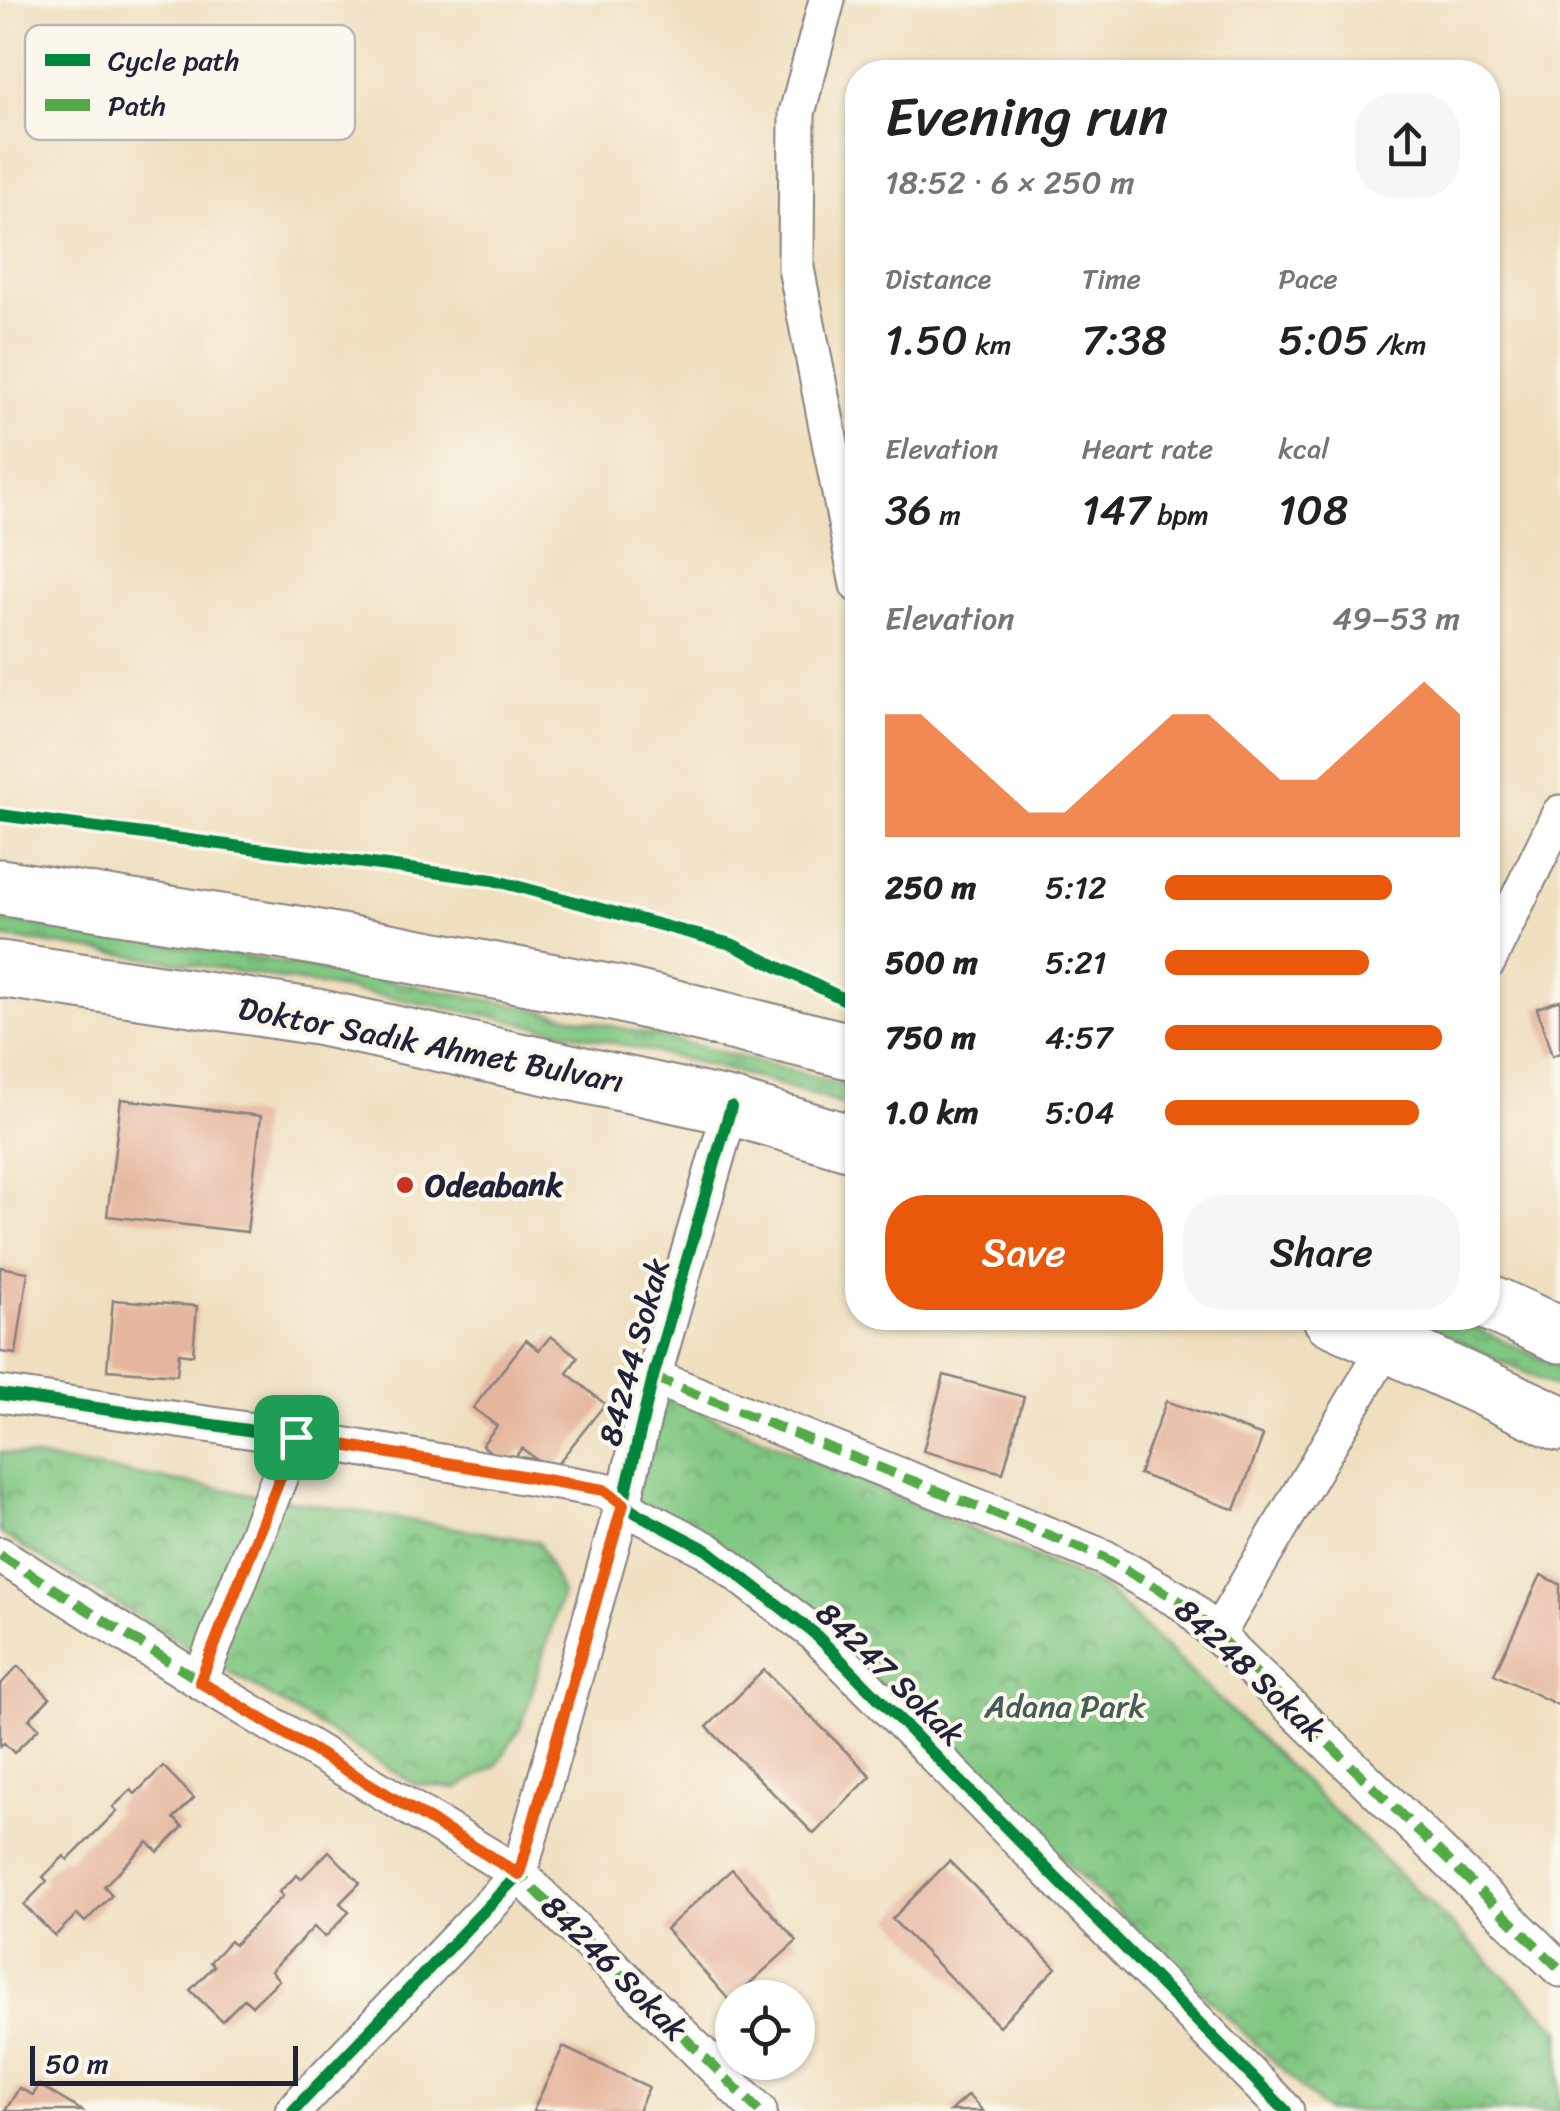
<!DOCTYPE html>
<meta charset="utf-8">
<style>
:root{--surface:#fff;--page:#f6f6f6;--text:#222;--muted:#767676;--accent:#ea580c}
body{margin:0;font-family:Sriracha,sans-serif;background:var(--page);color:var(--text);height:100vh;display:flex;flex-direction:column;font-size:38px;white-space:nowrap}
*{box-sizing:border-box;margin:0}
p{font-size:32px;color:var(--muted)}
.icon{flex:none;width:55px;height:55px;fill:none;stroke:currentColor;stroke-width:2;stroke-linecap:round;stroke-linejoin:round}
.map{position:relative;flex:1;overflow:hidden}
.sheet{position:absolute;left:845px;top:60px;width:655px;height:1270px;display:flex;flex-direction:column;background:var(--surface);border-radius:40px;box-shadow:0 2px 8px #0004}
.sheet>*{flex:none}
.fabs{position:absolute;left:715px;top:1980px;display:grid;gap:20px}
.fabs a{display:grid;place-items:center;width:100px;height:100px;border-radius:50%;background:var(--surface);box-shadow:0 2px 8px #0004;font-size:50px}
.scale{position:absolute;left:30px;bottom:25px;width:268px;box-sizing:border-box;padding-left:10px;border:5px solid #22223b;border-top:0;font-size:28px;line-height:35px;white-space:nowrap;color:#22223b;-webkit-text-stroke:8px #fbf7ec;paint-order:stroke}
.pin{position:absolute;display:grid;place-items:center;width:85px;height:85px;color:#fff;margin:-42px;border-radius:20px;box-shadow:0 5px 15px #0006}
.round{display:grid;place-items:center;flex:none;width:105px;height:105px;border-radius:40px;background:var(--page)}
.summary{display:flex;align-items:center;justify-content:space-between;height:170px;padding:0 40px}
h1{font-size:55px;font-weight:600;line-height:75px}
.stats{display:grid;grid-template-columns:repeat(3,1fr);gap:15px;height:170px;padding:10px 40px}
.stats div{display:grid;align-content:center}
.stats b{font-size:42px;font-weight:600}
.stats small{font-size:28px;font-weight:400}
.stats p{font-size:28px}
.chart{height:280px;padding:20px 40px}
.chart p{display:flex;justify-content:space-between}
.chart svg{width:100%;height:180px;margin-top:10px;fill:var(--accent);opacity:.7}
.action{display:flex;gap:20px;margin-top:auto;padding:20px 40px}
.action a{flex:1;height:115px;border-radius:40px;background:var(--accent);color:#fff;font-size:40px;font-weight:600;line-height:115px;text-align:center}
.action a+a{background:var(--page);color:var(--text)}
ul{padding:0 40px;list-style:none;font-size:32px}
li{display:grid;grid-template-columns:160px 120px 1fr;align-items:center;height:75px}
li i{height:25px;border-radius:12px;background:var(--accent)}
.map>svg:first-child{display:block}
.grass{fill:url(#grass-tufts);stroke:#51745e;stroke-width:2.5}
.park{fill:url(#park-crowns);stroke:#51745e;stroke-width:2.5}
.building{fill:#e5b59d}
.lines{fill:none;stroke-linecap:round;stroke-linejoin:round}
.street-casing{stroke:#88807d;stroke-width:39}
.primary-casing{stroke:#88807d;stroke-width:59}
.street{stroke:#fff;stroke-width:35}
.primary{stroke:#fff;stroke-width:55}
.quiet{stroke:#53aa46;stroke-width:10;stroke-dasharray:20 10;stroke-linecap:butt}
.cycleway-casing{stroke:#fbf7ec;stroke-width:19}
.cycleway{stroke:#00873e;stroke-width:12}
.route-casing{stroke:#fff;stroke-width:20}
.route{stroke:#ea580c;stroke-width:12}
.poi-dot{fill:#c8321e;stroke:#fbf7ec;stroke-width:4}
.labels{text-anchor:middle;dominant-baseline:central;stroke-width:8;stroke-linejoin:round;paint-order:stroke}
.street-label{font-size:32px;fill:#22223b;stroke:#fbf7ec}
.poi-label{font-size:32px;font-weight:bold;fill:#22223b;stroke:#fbf7ec;text-anchor:start}
.park-label{font-size:32px;fill:#435c54;stroke:#fbf7ec}
.key{fill:#fbf7ec;stroke:#bab7b7;stroke-width:2.5}
.key-label{font-size:28px;fill:#22223b}
</style>
<div class="map">
<svg width="1560" height="2111" viewBox="0 0 1560 2111">
<defs>
<pattern id="grass-tufts" width="24" height="20" patternUnits="userSpaceOnUse" patternTransform="scale(2.5)"><rect width="24" height="20" fill="#80c782"/><path d="M3 7l-1-3M5 7V3M7 7l1-3M15 17l-1-3M17 17v-4M19 17l1-3" fill="none" stroke="#68a16c"/></pattern>
<pattern id="park-crowns" width="20" height="18" patternUnits="userSpaceOnUse" patternTransform="scale(2.5)"><rect width="20" height="18" fill="#80c782"/><path d="M2 6a3 3 0 1 1 6 0M12 15a3 3 0 1 1 6 0" fill="none" stroke="#68a16c"/></pattern>
</defs>
<rect width="100%" height="100%" fill="#fbf7ec"/>
<filter id="ink" filterUnits="userSpaceOnUse"><feTurbulence type="fractalNoise" baseFrequency=".01" numOctaves="2"/><feDisplacementMap in="SourceGraphic" scale="20" xChannelSelector="R" yChannelSelector="G"/><feConvolveMatrix kernelMatrix="1 2 1 2 8 2 1 2 1" color-interpolation-filters="sRGB"/></filter>
<filter id="wash" filterUnits="userSpaceOnUse"><feTurbulence type="fractalNoise" baseFrequency=".0048" numOctaves="4" result="noise"/><feDisplacementMap in="SourceGraphic" scale="40" xChannelSelector="R" yChannelSelector="G"/><feGaussianBlur stdDeviation="2.25" result="paint"/><feColorMatrix in="noise" values="0 0 0 0 0 0 0 0 0 0 0 0 0 0 0 0 0 1.4 0 .05"/><feComposite in="paint" operator="in"/></filter>
<g filter="url(#wash)">
<rect width="100%" height="100%" fill="#efdfbf"/>
<!-- grass -->
<path class="grass" d="M 0,920 C 289,960 577,1007 857,1089 L 857,1109 C 811,1095 765,1079 719,1068 C 483,1008 241,970 0,937 Z
M 1409,1318 L 1454,1318 L 1560,1367 L 1560,1389 Z"/>
<!-- park -->
<path class="park" d="M 653,1391 L 1103,1587 L 1560,2030 L 1560,2111 L 1326,2111 L 821,1628 L 631,1501 Z
M 0,1452 L 538,1542 L 562,1592 L 522,1724 L 497,1765 L 458,1788 L 415,1784 L 0,1533 Z"/>
<g id="blocks">
<!-- building -->
<path class="building" d="M 1560,1000 L 1560,1053 L 1552,1056 L 1537,1008 Z
M 121,1099 L 261,1116 L 247,1232 L 107,1216 Z
M 0,1267 L 28,1272 L 16,1354 L 0,1352 Z
M 113,1300 L 197,1306 L 193,1355 L 179,1353 L 177,1375 L 107,1370 Z
M 551,1336 L 578,1357 L 567,1373 L 605,1404 L 551,1472 L 522,1448 L 508,1466 L 482,1445 L 497,1426 L 473,1408 L 526,1340 L 539,1350 Z
M 944,1375 L 1024,1397 L 1003,1473 L 923,1451 Z
M 1166,1401 L 1263,1436 L 1235,1510 L 1139,1474 Z
M 1541,1575 L 1560,1584 L 1560,1706 L 1494,1674 Z
M 18,1666 L 50,1698 L 29,1719 L 39,1728 L 14,1753 L 4,1743 L 0,1746 L 0,1685 Z
M 764,1670 L 871,1776 L 814,1834 L 707,1727 Z
M 163,1766 L 194,1798 L 174,1818 L 183,1827 L 158,1852 L 148,1842 L 104,1886 L 112,1895 L 85,1922 L 77,1914 L 55,1936 L 24,1905 L 47,1881 L 43,1877 L 64,1856 L 68,1860 L 117,1811 L 113,1807 L 131,1790 L 135,1794 Z
M 329,1851 L 360,1883 L 340,1903 L 349,1912 L 325,1937 L 314,1927 L 271,1971 L 279,1980 L 252,2006 L 244,1999 L 222,2021 L 190,1990 L 214,1966 L 210,1962 L 230,1941 L 234,1945 L 283,1896 L 279,1892 L 297,1875 L 301,1879 Z
M 949,1861 L 1056,1968 L 999,2026 L 892,1919 Z
M 732,1869 L 797,1941 L 730,2001 L 666,1929 Z
M 563,2047 L 649,2087 L 638,2111 L 533,2111 Z
M 39,2085 L 82,2111 L 5,2111 L 19,2088 L 33,2095 Z
M 968,2095 L 983,2111 L 950,2111 Z"/>
</g>
</g>
<g filter="url(#ink)">
<use href="#blocks" fill-opacity="0" stroke="#88807d" stroke-width="2.5"/>
<g class="lines">
<!-- street casing -->
<g class="street-casing">
<path id="street" d="M 827,0 L 797,113 L 796,268 L 858,585
M 1488,961 L 1560,813
M 653,1377 L 1103,1557 L 1185,1604 L 1560,1969
M 0,1394 L 295,1437 L 604,1490 L 638,1514 L 707,1550 L 814,1633 L 1286,2111
M 0,1555 L 200,1681 L 519,1874 L 759,2111
M 1217,1635 L 1388,1343
M 200,1681 L 295,1437
M 293,2111 L 519,1874 L 623,1504 L 653,1377 L 731,1107"/>
</g>
<!-- primary casing -->
<g class="primary-casing">
<path id="primary" d="M 0,887 L 303,935 L 618,994 L 858,1053
M 0,969 L 317,1017 L 731,1107 L 858,1145
M 1488,1302 L 1560,1335
M 1331,1318 L 1560,1423"/>
</g>
<!-- street -->
<use href="#street" class="street"/>
<!-- primary -->
<use href="#primary" class="primary"/>
<!-- quiet -->
<path class="quiet" d="M 653,1377 L 1103,1557 L 1185,1604 L 1560,1969
M 0,1555 L 200,1681 L 519,1874 L 759,2111"/>
<!-- cycleway casing -->
<g class="cycleway-casing">
<path id="cycleway" d="M 0,815 L 493,880 L 731,944 L 858,1006
M 0,1394 L 295,1437 L 604,1490 L 638,1514 L 707,1550 L 814,1633 L 1286,2111
M 293,2111 L 519,1874 L 623,1504 L 653,1377 L 731,1107"/>
</g>
<!-- cycleway -->
<use href="#cycleway" class="cycleway"/>
</g>
</g>
<g class="lines" filter="url(#ink)">
<!-- route casing -->
<g class="route-casing">
<path id="route" d="M 296,1437 L 604,1490 L 623,1504 L 519,1874 L 200,1682 Z"/>
</g>
<!-- route -->
<use href="#route" class="route"/>
</g>
<!-- markers -->
<circle class="poi-dot" cx="405" cy="1185" r="10"/>
<g class="labels">
<!-- street labels -->
<g class="street-label">
<text transform="translate(431 1045) rotate(11)">Doktor Sadık Ahmet Bulvarı</text>
<text transform="translate(634 1352) rotate(-75)">84244 Sokak</text>
<text transform="translate(1250 1670) rotate(43)">84248 Sokak</text>
<text transform="translate(890 1674) rotate(44)">84247 Sokak</text>
<text transform="translate(614 1968) rotate(45)">84246 Sokak</text>
</g>
<!-- poi labels -->
<g class="poi-label">
<text x="425" y="1185">Odeabank</text>
</g>
<!-- park labels -->
<g class="park-label">
<text x="1065" y="1706">Adana Park</text>
</g>
</g>
<!-- legend -->
<rect x="25" y="25" width="330" height="115" rx="15" class="key"/>
<rect x="45" y="54" width="45" height="12" fill="#00873e"/>
<rect x="45" y="99" width="45" height="12" fill="#53aa46"/>
<g class="key-label">
<text x="108" y="70">Cycle path</text>
<text x="108" y="115">Path</text>
</g>
</svg>
<div class="fabs">
<a><svg class="icon" aria-label="locate" viewBox="0 0 24 24"><circle cx="12" cy="12" r="6"/><path d="M12 2v4M12 18v4M2 12h4M18 12h4"/></svg></a>
</div>
<div class="scale">50 m</div>
<div class="pin" style="left:296px;top:1437px;background:#1e9e55"><svg class="icon" aria-label="arrive" viewBox="0 0 24 24"><path d="M6 21V4h12l-3 4 3 4H6"/></svg></div>
<section class="sheet">
<div class="summary"><div><h1>Evening run</h1><p>18:52 · 6 × 250 m</p></div><a class="round"><svg class="icon" aria-label="share" viewBox="0 0 24 24"><path d="M12 15V3M7 8l5-5 5 5M5 13v7h14v-7"/></svg></a></div>
<div class="stats">
<div><p>Distance</p><b>1.50<small> km</small></b></div>
<div><p>Time</p><b>7:38</b></div>
<div><p>Pace</p><b>5:05<small> /km</small></b></div>
</div>
<div class="stats">
<div><p>Elevation</p><b>36<small> m</small></b></div>
<div><p>Heart rate</p><b>147<small> bpm</small></b></div>
<div><p>kcal</p><b>108</b></div>
</div>
<div class="chart"><p><span>Elevation</span>49–53 m</p>
<svg viewBox="0 0 160 44" preserveAspectRatio="none"><path d="M0 44V14L10 14L20 22L30 30L40 38L50 38L60 30L70 22L80 14L90 14L100 22L110 30L120 30L130 22L140 14L150 6L160 14V44z"/></svg>
</div>
<ul>
<li><b>250 m</b>5:12<i style="width:77%"></i></li>
<li><b>500 m</b>5:21<i style="width:69%"></i></li>
<li><b>750 m</b>4:57<i style="width:94%"></i></li>
<li><b>1.0 km</b>5:04<i style="width:86%"></i></li>
</ul>
<div class="action"><a>Save</a><a>Share</a></div>
</section>
</div>
